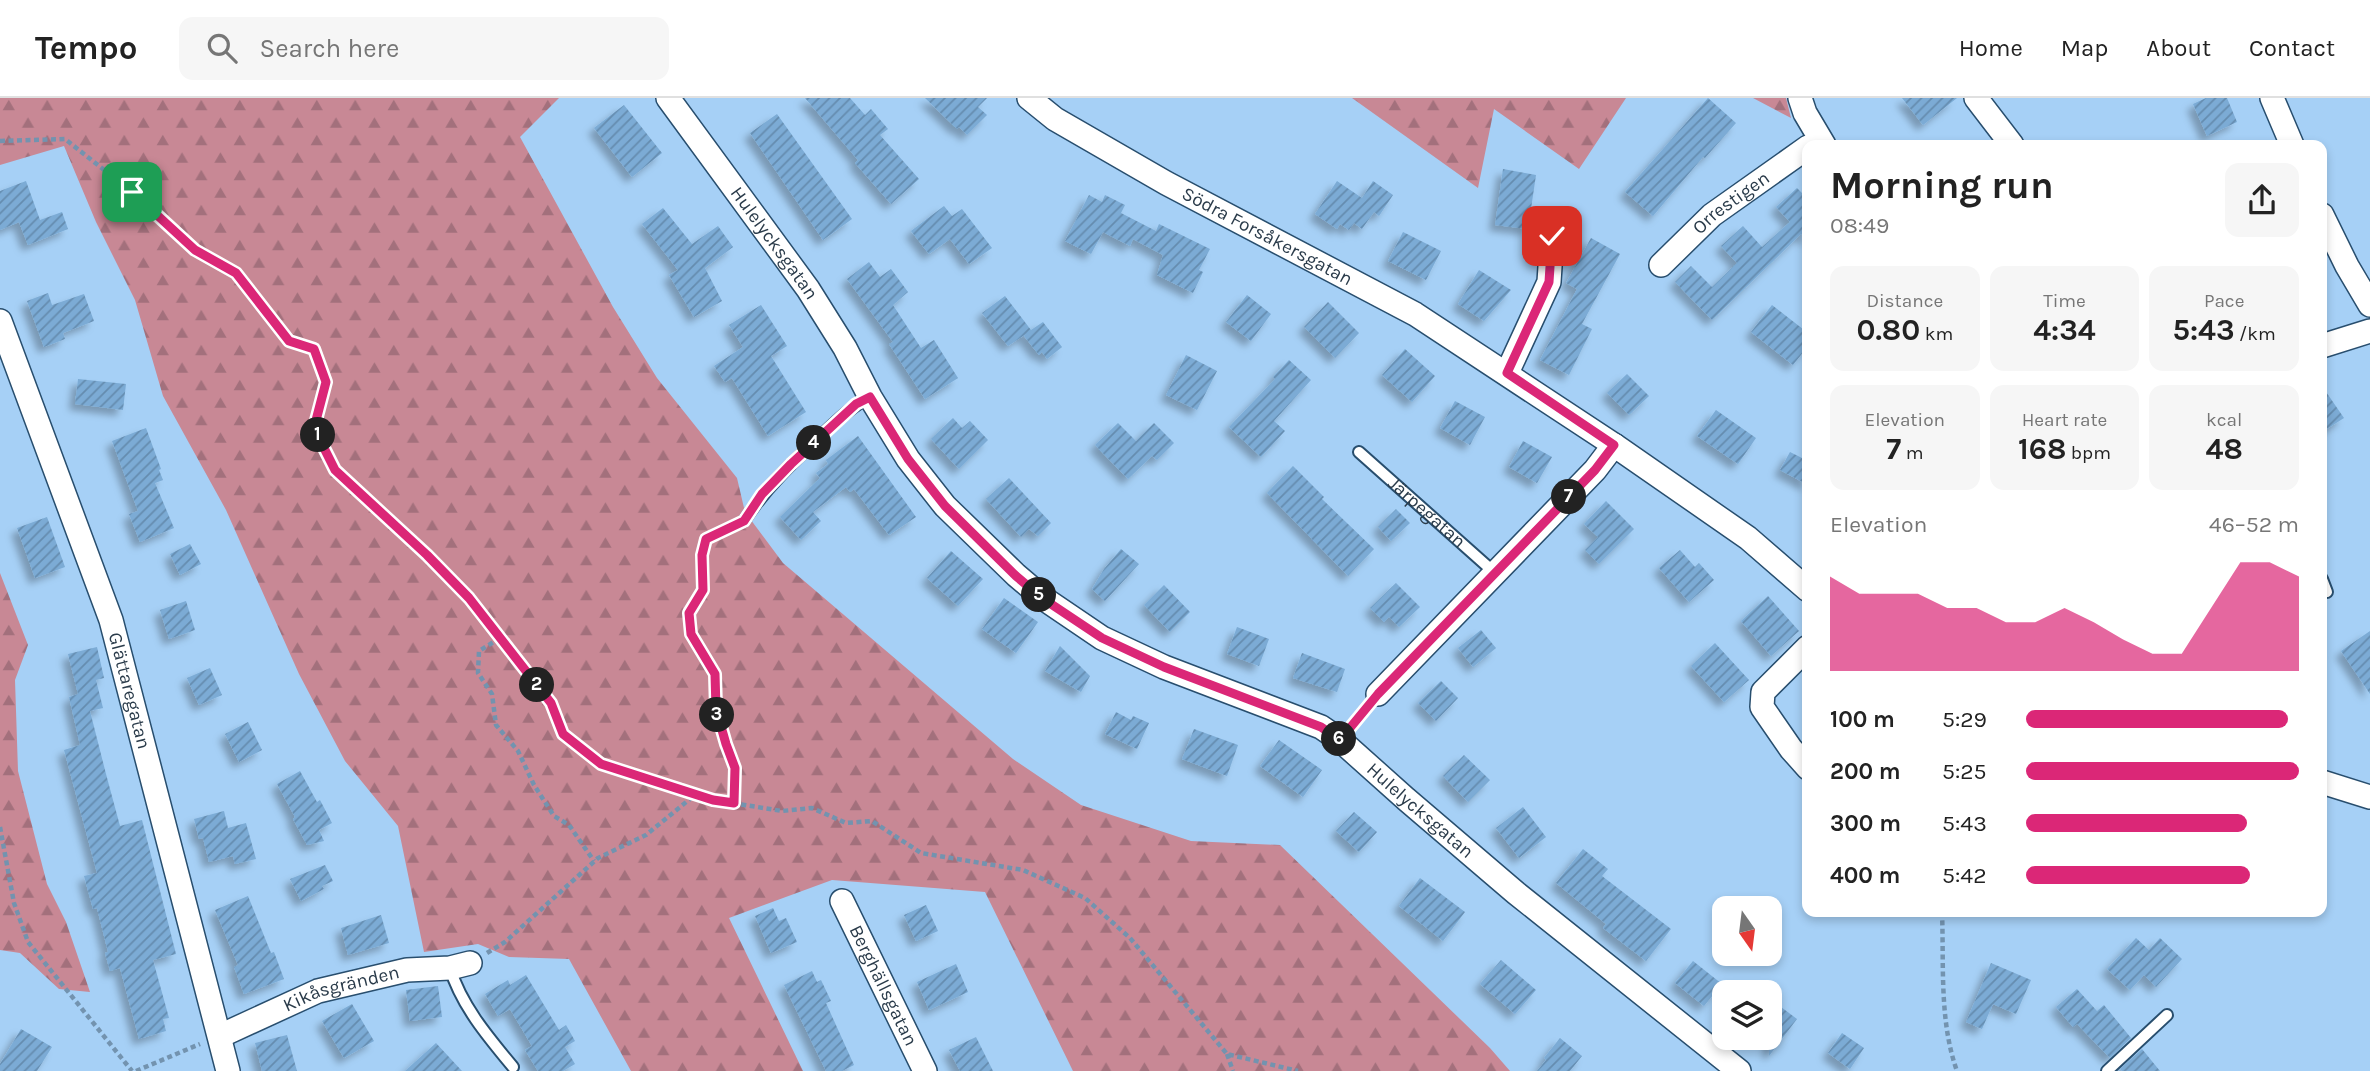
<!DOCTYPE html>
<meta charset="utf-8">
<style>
:root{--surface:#fff;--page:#f6f6f6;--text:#222;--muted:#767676;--line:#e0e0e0;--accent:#db2777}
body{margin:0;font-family:Karla,sans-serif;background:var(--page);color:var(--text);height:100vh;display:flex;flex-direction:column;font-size:26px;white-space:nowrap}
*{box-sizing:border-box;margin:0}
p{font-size:23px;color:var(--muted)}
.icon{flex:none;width:38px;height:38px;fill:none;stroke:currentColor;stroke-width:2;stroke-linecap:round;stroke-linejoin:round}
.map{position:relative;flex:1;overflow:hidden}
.details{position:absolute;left:1802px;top:42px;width:525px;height:777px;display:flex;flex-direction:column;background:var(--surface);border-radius:14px;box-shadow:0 4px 10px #0003}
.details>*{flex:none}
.needle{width:46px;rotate:166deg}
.tools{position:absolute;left:1712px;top:798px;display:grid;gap:14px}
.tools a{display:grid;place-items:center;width:70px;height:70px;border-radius:14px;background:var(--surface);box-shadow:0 4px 10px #0003;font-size:35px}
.pin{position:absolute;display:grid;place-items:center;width:60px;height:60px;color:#fff;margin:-30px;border-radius:14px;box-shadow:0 4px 10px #0006}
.km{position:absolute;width:35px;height:35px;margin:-18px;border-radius:50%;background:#222;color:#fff;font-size:19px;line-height:35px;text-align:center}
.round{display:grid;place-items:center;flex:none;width:74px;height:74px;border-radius:14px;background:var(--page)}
.summary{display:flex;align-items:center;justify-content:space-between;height:119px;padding:0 28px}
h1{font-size:38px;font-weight:700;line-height:52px}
.stats{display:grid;grid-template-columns:repeat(3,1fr);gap:10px;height:119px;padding:7px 28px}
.stats div{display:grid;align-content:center;border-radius:14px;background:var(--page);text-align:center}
.stats b{font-size:30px;font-weight:700}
.stats small{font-size:19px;font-weight:400}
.stats p{font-size:19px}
.chart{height:196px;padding:14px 28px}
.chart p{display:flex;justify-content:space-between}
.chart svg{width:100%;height:126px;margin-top:7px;fill:var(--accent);opacity:.7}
ul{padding:0 28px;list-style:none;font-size:23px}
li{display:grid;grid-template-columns:112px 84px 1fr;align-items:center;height:52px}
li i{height:18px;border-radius:9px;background:var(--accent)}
header{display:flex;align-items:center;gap:42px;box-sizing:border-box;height:98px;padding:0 35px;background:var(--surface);border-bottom:2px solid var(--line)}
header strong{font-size:33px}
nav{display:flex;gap:38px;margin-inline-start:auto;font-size:24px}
.search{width:490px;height:63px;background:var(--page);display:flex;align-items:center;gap:18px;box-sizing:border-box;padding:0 24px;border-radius:14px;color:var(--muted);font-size:26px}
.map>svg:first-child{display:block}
.forest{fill:url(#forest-firs)}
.building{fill:url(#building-hatch);filter:url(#shadow)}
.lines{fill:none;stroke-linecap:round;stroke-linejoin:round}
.lane-casing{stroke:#284e6e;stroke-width:14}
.street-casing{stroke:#284e6e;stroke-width:26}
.path{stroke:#7393af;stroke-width:4.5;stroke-dasharray:5 3.5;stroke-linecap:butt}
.lane{stroke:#fff;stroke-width:10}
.street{stroke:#fff;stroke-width:23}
.route-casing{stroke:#fff;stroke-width:14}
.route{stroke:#db2777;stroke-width:9}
.labels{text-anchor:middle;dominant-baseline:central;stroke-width:6;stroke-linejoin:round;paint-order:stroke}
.street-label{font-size:19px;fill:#2a3b4a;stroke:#bbddfb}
</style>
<header>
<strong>Tempo</strong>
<div class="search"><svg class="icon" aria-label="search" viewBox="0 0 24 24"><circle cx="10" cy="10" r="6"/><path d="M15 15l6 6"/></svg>Search here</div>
<nav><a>Home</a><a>Map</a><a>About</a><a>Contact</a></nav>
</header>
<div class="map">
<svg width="2370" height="973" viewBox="0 0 2370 973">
<defs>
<pattern id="forest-firs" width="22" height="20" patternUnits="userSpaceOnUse" patternTransform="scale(1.75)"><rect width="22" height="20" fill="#c88895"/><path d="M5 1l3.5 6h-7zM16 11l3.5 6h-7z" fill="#a3707c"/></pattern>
<pattern id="building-hatch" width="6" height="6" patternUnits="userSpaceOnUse" patternTransform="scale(1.75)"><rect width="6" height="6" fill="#7babd5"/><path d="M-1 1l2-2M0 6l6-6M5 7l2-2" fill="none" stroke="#658caf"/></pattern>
<filter id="shadow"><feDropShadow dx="-6" dy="6" stdDeviation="3.5" flood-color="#0004"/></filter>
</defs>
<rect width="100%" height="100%" fill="#a6d0f6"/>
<!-- forest -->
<path class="forest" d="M 0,0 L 559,0 L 520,39 L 613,209 L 657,280 L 737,380 L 745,414 L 783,465 L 1013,661 L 1081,707 L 1191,743 L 1280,747 L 1490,950 L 1510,973 L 1073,973 L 985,794 L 832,782 L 729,820 L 803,973 L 631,973 L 569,861 L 509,859 L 478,846 L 424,854 L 398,728 L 345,663 L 299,576 L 226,412 L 163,298 L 135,202 L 96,124 L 64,48 L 0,67 Z
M 1352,0 L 1626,0 L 1579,71 L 1494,11 L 1478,90 Z
M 1753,0 L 1786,0 L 1791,20 Z
M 0,475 L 28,547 L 15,582 L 18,673 L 47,786 L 66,824 L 90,894 L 59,891 L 20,855 L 0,852 Z"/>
<!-- building -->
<path class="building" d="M 805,0 L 850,0 L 865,17 L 871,11 L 888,31 L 880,37 L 919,81 L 891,106 L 855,65 L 858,62 Z
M 925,0 L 987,0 L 978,9 L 987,17 L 967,37 L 959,29 L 957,31 Z
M 1708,0 L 1736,25 L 1705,60 L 1703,59 L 1653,118 L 1625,94 Z
M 1902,0 L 1957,0 L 1923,27 Z
M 2206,0 L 2227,0 L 2237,24 L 2207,38 L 2193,6 Z
M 624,7 L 662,55 L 632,79 L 594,30 Z
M 777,16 L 852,121 L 823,142 L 750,35 Z
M 1503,71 L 1536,77 L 1528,131 L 1495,127 Z
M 26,83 L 40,122 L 62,114 L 68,131 L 28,147 L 19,124 L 0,132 L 0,93 Z
M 1337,83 L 1362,100 L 1373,83 L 1393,97 L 1379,118 L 1374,114 L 1362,131 L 1354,125 L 1349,132 L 1340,126 L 1337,131 L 1315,116 Z
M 1797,90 L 1808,101 L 1808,143 L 1801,136 L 1712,222 L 1675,184 L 1691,168 L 1712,189 L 1737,165 L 1721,148 L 1743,128 L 1762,149 L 1790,124 L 1776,109 Z
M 1089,97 L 1102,104 L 1105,97 L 1125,107 L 1121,115 L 1156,133 L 1159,126 L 1210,151 L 1199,172 L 1203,174 L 1193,195 L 1157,177 L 1163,157 L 1133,141 L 1130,148 L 1103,134 L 1091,156 L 1065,143 Z
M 944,108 L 952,118 L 962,111 L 992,150 L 969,166 L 950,141 L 929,156 L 911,133 Z
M 663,110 L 692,146 L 718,128 L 733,149 L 705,170 L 722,203 L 694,219 L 669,177 L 678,172 L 642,126 Z
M 1403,134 L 1441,153 L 1426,182 L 1388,163 Z
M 1591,140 L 1620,156 L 1582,226 L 1592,231 L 1569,277 L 1540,262 L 1577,191 L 1566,185 Z
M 869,164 L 880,179 L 891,171 L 908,194 L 893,207 L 921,250 L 934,242 L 958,280 L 925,301 L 889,246 L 893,244 L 847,181 Z
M 1479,172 L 1511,192 L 1484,223 L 1458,206 Z
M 48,195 L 52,207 L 84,196 L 94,223 L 63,235 L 65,241 L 44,249 L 27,203 Z
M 1247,197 L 1271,216 L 1251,243 L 1226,224 Z
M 1005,198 L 1031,232 L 1043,224 L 1062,249 L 1047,261 L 1042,254 L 1039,257 L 1024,238 L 1026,236 L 1008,248 L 982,215 Z
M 1328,204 L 1359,235 L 1335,260 L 1304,229 Z
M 761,207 L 787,248 L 771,258 L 806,314 L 768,338 L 732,280 L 725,284 L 714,268 L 743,249 L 729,227 Z
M 1772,207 L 1808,235 L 1808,248 L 1793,267 L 1751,234 Z
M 1405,251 L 1435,278 L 1412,304 L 1382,277 Z
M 1186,257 L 1217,273 L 1197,312 L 1166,297 Z
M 1289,262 L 1311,282 L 1274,323 L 1285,333 L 1261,359 L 1229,329 L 1275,281 L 1273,279 Z
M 1627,276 L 1649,298 L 1629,317 L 1607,295 Z
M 78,281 L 126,286 L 123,312 L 75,306 Z
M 2322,288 L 2344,320 L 2322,334 Z
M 1455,303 L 1485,319 L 1470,347 L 1440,330 Z
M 1716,312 L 1756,340 L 1738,366 L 1697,338 Z
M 953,320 L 962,330 L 970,323 L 988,342 L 959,371 L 931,341 Z
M 1118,325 L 1136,343 L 1154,325 L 1174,345 L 1157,362 L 1152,358 L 1128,381 L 1095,347 Z
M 146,330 L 161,371 L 159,372 L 163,382 L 155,385 L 174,430 L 140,444 L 129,416 L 138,413 L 112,343 Z
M 858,338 L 916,419 L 889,437 L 854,391 L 850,394 L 846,389 L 813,414 L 821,423 L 801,442 L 780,419 L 820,380 L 816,375 L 828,366 L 826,362 Z
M 1523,343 L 1552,359 L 1537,385 L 1509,369 Z
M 1790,354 L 1808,363 L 1808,387 L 1780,372 Z
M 1293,368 L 1324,399 L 1322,401 L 1374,451 L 1348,478 L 1267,395 Z
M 1009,380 L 1051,425 L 1038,438 L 1029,431 L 1021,439 L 986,401 Z
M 1606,403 L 1634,431 L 1599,466 L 1585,452 L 1598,439 L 1584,426 Z
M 1396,411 L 1410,425 L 1391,443 L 1378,429 Z
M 47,419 L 65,469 L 35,480 L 17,430 Z
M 190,446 L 201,466 L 180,477 L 170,456 Z
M 1121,451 L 1139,466 L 1105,503 L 1092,491 L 1104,471 Z
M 1680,452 L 1695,469 L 1699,465 L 1714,482 L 1689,504 L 1659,470 Z
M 951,453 L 983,481 L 958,508 L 927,480 Z
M 1396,485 L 1420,509 L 1399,529 L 1389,519 L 1384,524 L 1370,510 Z
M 1164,487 L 1190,514 L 1170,534 L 1144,507 Z
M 1768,498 L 1799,533 L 1771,558 L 1741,523 Z
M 1004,500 L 1038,524 L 1016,555 L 982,531 Z
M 186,503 L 195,532 L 169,541 L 160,512 Z
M 1237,529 L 1269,541 L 1259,568 L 1227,556 Z
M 1481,532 L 1496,550 L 1473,569 L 1458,550 Z
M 2370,533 L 2370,596 L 2341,553 Z
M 1715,545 L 1749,582 L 1724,604 L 1691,568 Z
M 1060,548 L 1090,578 L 1081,594 L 1045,573 Z
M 97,549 L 104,580 L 96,582 L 103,610 L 90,613 L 106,676 L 120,728 L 142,722 L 176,856 L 153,862 L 169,920 L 163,921 L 166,933 L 139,941 L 120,870 L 110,873 L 105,855 L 108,854 L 97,810 L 93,811 L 84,778 L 97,775 L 64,652 L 80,647 L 69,599 L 78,596 L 68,556 Z
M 1302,555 L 1345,571 L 1337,594 L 1293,580 Z
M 210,570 L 222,597 L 199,607 L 187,580 Z
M 1441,583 L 1458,600 L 1436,623 L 1418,605 Z
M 1116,614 L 1131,622 L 1133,618 L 1149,625 L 1137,651 L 1105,636 Z
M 248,624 L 262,652 L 239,664 L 225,636 Z
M 1194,631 L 1238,647 L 1227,678 L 1182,661 Z
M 1279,642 L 1322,672 L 1303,699 L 1260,668 Z
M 1464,657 L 1490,682 L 1468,704 L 1443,678 Z
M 300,673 L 317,704 L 320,702 L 332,725 L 319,732 L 324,743 L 307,747 L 293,721 L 295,719 L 277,686 Z
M 1523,709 L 1546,739 L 1519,760 L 1496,730 Z
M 224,713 L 228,730 L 246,725 L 256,761 L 235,766 L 233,758 L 209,764 L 203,740 L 199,741 L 194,721 Z
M 1354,714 L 1377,734 L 1359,754 L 1336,733 Z
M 1583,751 L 1608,771 L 1602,778 L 1671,831 L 1646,863 L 1603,830 L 1606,826 L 1556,785 Z
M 325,767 L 333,783 L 322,788 L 324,791 L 301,803 L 290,781 Z
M 1420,780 L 1465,814 L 1443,843 L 1399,808 Z
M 248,798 L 271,855 L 274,854 L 284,881 L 244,896 L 234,869 L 238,867 L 215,812 Z
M 926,807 L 938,833 L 916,843 L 904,817 Z
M 773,810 L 779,823 L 786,820 L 797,844 L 771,855 L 755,818 Z
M 381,817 L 389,845 L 348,857 L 341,830 Z
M 2136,840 L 2149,852 L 2160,840 L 2182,861 L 2156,889 L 2144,877 L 2130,892 L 2107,871 Z
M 1501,862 L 1536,892 L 1515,916 L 1480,886 Z
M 1693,863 L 1722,886 L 1704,908 L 1675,885 Z
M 1991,865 L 2031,882 L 2016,916 L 1993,906 L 1982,931 L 1966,924 Z
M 956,866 L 968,894 L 929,912 L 917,884 Z
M 812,873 L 817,884 L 821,882 L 831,903 L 826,905 L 854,967 L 842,973 L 826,973 L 784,887 Z
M 526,877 L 559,932 L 566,927 L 575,943 L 565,949 L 575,966 L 563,973 L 538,973 L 525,952 L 532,948 L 510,911 L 498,918 L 485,896 L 508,882 L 510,887 Z
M 438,888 L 442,919 L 410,923 L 406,892 Z
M 2077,891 L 2097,913 L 2104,907 L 2131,940 L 2110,960 L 2077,926 L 2073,929 L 2056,909 Z
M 1769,900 L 1797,921 L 1769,958 Z
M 352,906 L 374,943 L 344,960 L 322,923 Z
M 21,931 L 52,949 L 37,973 L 0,973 L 0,966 Z
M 1842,935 L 1864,950 L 1850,971 L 1828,955 Z
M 287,937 L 297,973 L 262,973 L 255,945 Z
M 976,939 L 993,973 L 960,973 L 949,952 Z
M 1560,940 L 1582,958 L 1570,973 L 1537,973 L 1546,962 L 1544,960 Z
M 436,945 L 462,973 L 405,973 Z
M 2142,951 L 2160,973 L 2122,973 L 2120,971 Z"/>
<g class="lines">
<!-- lane casing -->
<g class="lane-casing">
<g id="lane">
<path id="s1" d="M 1359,354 L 1495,475"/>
<path d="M 744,423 C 766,389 794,363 823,336 C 838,322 852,308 870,299"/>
<path d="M 2322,481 L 2327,494"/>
<path d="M 450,870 C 461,907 488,939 513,969"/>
<path d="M 2107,973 L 2167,917"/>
</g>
</g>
<!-- street casing -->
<g class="street-casing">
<g id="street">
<path id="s2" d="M 668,0 L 808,191 L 845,250 L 870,299 L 908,361 L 945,408 L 1016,477 L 1043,500 L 1102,540 L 1164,569 L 1321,629 L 1340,642 L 1406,701 L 1516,795 L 1739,973"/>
<path id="s3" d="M 1029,0 L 1055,21 L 1166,85 L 1415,216 L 1614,347 L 1748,440 L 1808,492"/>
<path d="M 1800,0 L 1805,15 L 1824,47"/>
<path d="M 1976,0 L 2012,47"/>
<path d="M 2272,0 L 2292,47"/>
<path d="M 2322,117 L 2347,168 L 2370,207"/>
<path id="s4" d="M 1661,167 L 1712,117 L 1808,49"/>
<path id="s5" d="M 0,223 L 111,522 L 228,973"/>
<path d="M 2322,248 L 2370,233"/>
<path d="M 1507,275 L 1549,184 L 1552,138"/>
<path d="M 1808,549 L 1763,594 L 1762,609 L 1791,651 L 1808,670"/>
<path d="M 1378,596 L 1595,372 L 1614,347"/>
<path d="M 2322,684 L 2370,699"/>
<path id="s6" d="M 842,803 L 925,973"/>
<path id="s7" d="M 220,938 L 318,893 L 407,872 L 450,870 L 470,865"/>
</g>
</g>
<!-- path -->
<path class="path" d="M 0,43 L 65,41 L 132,94 L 195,152 L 236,175 L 289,243 L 314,251 L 326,284 L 315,330 L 335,372 L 427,457 L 469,500 L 551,605 L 563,636 L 601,666 L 714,702 L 782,713 L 812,710 L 846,725 L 872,723 L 921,755 L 1023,772 L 1085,800 L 1130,840 L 1227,956 L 1298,973
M 731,429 L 706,441 L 702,457 L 703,492 L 689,515 L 691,536 L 715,576 L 719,624 L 735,670 L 734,705
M 500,540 L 479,553 L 478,575 L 492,596 L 496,627 L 518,653 L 534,687 L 554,718 L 569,727 L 594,763
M 1352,628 L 1364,613
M 0,729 L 14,805 L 28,844 L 132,973
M 1942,814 C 1944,866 1939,923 1957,973
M 487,855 L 505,844 L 598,760 L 646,737 L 696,696
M 1227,956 L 1233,973
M 136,973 L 200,946"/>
<!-- lane -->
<use href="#lane" class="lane"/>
<!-- street -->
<use href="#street" class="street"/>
</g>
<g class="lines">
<!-- route casing -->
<g class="route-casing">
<path id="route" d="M 132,94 L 195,152 L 236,175 L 289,243 L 314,251 L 326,284 L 314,330 L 335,372 L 427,457 L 469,500 L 551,605 L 563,636 L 601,666 L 713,702 L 734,705 L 735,670 L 726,646 L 716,611 L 715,576 L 691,536 L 689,515 L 703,492 L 702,457 L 706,441 L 744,423 L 762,396 L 791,366 L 856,306 L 870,299 L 908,361 L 945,408 L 1016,478 L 1042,500 L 1102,540 L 1164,569 L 1321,629 L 1340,642 L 1378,596 L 1595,372 L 1614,347 L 1507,275 L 1549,184 L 1552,138"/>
</g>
<!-- route -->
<use href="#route" class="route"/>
</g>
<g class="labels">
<!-- street labels -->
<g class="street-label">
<text stroke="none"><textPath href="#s4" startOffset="94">Orrestigen</textPath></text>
<text stroke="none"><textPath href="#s3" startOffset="276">Södra Forsåkersgatan</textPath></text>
<text stroke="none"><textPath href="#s2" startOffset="180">Hulelycksgatan</textPath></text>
<text stroke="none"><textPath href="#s1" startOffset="91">Järpegatan</textPath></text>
<text stroke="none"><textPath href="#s5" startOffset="392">Glättaregatan</textPath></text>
<text stroke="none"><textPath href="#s2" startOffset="1066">Hulelycksgatan</textPath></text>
<text stroke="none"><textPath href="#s6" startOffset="94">Berghällsgatan</textPath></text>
<text stroke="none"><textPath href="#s7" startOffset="131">Kikåsgränden</textPath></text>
</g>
</g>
</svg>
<div class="tools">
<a><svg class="needle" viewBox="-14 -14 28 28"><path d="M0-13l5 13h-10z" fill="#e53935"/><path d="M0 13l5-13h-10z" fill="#767676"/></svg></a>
<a><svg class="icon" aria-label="layers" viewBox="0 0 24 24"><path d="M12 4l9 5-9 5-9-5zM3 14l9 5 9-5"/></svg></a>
</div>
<div class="pin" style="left:132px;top:94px;background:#1e9e55"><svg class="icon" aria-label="arrive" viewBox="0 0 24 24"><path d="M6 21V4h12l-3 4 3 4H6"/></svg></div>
<div class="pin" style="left:1552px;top:138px;background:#d93025"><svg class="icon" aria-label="check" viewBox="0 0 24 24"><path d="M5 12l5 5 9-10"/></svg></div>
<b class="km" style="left:318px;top:337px">1</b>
<b class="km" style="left:537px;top:587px">2</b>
<b class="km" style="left:717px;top:617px">3</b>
<b class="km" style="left:814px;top:345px">4</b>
<b class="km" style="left:1039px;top:497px">5</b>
<b class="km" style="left:1339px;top:641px">6</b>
<b class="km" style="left:1569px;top:399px">7</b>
<section class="details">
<div class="summary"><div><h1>Morning run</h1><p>08:49</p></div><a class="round"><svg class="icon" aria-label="share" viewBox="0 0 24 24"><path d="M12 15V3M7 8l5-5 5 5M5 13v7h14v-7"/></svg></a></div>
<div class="stats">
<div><p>Distance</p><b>0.80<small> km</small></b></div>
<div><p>Time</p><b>4:34</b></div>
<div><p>Pace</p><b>5:43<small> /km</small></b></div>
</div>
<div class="stats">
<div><p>Elevation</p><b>7<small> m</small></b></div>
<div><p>Heart rate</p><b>168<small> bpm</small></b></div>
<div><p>kcal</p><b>48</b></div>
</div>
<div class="chart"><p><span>Elevation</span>46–52 m</p>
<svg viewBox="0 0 160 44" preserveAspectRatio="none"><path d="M0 44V11L10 17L20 17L30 17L40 22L50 22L60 27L70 27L80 22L90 27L100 33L110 38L120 38L130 22L140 6L150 6L160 11V44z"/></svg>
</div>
<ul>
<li><b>100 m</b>5:29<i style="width:96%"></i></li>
<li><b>200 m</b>5:25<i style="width:100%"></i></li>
<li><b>300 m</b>5:43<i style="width:81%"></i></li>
<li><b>400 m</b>5:42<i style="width:82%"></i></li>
</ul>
</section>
</div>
